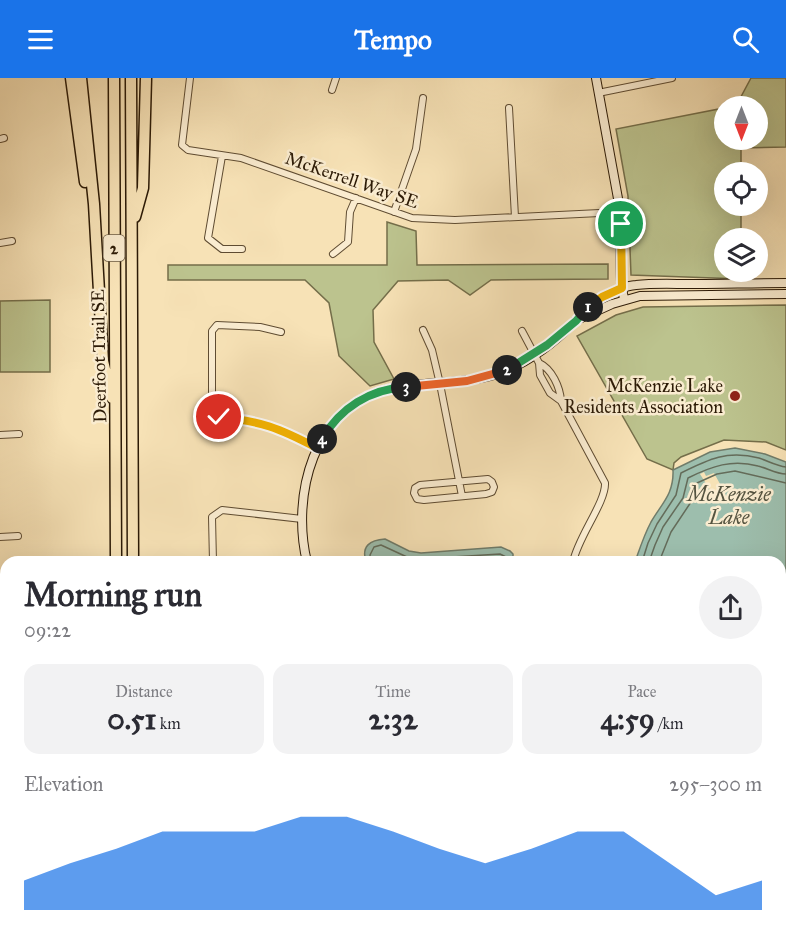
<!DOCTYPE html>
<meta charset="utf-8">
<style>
:root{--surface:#fff;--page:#f2f2f3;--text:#2b2b33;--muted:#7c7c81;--accent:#1a73e8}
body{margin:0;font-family:"IM FELL Great Primer",serif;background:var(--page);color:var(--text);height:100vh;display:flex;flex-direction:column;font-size:22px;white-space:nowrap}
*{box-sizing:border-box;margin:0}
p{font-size:20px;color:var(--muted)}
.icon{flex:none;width:33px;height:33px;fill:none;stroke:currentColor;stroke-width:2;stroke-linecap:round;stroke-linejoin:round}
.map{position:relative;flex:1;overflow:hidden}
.side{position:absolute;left:0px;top:478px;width:786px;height:386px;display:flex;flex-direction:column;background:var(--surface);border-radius:18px 18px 0 0;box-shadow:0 6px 24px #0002}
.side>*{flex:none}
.needle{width:39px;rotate:180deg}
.fabs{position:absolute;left:714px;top:18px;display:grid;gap:12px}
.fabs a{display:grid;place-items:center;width:54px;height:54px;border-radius:50%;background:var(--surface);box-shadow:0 6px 24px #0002;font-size:30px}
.pin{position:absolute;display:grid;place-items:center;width:51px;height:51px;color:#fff;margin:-26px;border:3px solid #fff;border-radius:50%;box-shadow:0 2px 6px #0007}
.km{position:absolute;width:30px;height:30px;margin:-15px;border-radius:50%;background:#222;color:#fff;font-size:16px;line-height:30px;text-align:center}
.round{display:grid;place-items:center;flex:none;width:63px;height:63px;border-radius:32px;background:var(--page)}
.overview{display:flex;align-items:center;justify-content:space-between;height:102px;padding:0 24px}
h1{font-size:33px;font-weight:700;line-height:45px}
.stats{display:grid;grid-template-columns:repeat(3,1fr);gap:9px;height:102px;padding:6px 24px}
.stats div{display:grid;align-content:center;border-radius:15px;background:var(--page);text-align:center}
.stats b{font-size:30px;font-weight:700}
.stats small{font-size:16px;font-weight:400}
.stats p{font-size:16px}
.chart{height:168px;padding:12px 24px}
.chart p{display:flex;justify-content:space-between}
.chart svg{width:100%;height:108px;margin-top:6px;fill:var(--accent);opacity:.7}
header{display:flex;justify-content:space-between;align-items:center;height:78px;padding:0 24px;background:var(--accent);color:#fff;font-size:27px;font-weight:700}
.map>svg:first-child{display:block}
.green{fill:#bcc38e;stroke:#746e4a;stroke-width:1.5}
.water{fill:#9dbead;stroke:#707c6a;stroke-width:1.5}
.pier{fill:#f7e2b6}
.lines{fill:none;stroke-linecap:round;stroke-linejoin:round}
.shore{stroke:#646c5a;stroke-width:1.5}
.street-casing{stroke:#5f4c32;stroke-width:8}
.secondary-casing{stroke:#2c1a06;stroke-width:10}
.highway-casing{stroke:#2c1a06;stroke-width:13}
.street{stroke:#faecd0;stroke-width:6}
.secondary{stroke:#faecd0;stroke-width:8}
.highway{stroke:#f7e2b6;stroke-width:10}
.split-1-casing{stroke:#fff;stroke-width:12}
.split-2-casing{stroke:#fff;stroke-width:12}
.split-3-casing{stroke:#fff;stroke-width:12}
.split-4-casing{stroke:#fff;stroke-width:12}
.split-5-casing{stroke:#fff;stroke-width:12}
.split-1{stroke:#f5b400;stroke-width:8}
.split-2{stroke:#22a559;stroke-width:8}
.split-3{stroke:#f0652b;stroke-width:8}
.split-4{stroke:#22a559;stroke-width:8}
.split-5{stroke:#f5b400;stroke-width:8}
.poi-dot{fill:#8f2418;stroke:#faecd0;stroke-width:2}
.labels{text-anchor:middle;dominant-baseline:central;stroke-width:5;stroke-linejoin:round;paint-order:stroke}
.shield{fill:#faecd0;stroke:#6a5943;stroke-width:1.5}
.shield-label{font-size:16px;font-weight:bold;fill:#2c1a06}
.street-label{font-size:18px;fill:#2c1a06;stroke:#faecd0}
.poi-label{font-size:18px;fill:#2c1a06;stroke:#faecd0;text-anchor:end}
.water-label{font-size:20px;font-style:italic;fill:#545340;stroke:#faecd0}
</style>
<header><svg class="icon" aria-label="menu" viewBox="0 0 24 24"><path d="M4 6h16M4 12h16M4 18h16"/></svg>Tempo<svg class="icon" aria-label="search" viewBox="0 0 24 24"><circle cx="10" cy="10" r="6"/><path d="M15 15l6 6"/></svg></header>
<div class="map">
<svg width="786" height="863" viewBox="0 0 786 863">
<rect width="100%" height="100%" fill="#f7e2b6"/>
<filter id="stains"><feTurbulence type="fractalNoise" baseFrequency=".00333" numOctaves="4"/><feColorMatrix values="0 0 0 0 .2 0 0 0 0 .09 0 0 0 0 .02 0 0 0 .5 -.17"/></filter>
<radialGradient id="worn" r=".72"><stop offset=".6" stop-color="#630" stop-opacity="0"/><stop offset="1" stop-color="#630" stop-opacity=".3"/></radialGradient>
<!-- green -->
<path class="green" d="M 751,0 L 786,0 L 786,69 L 741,70 L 741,94 L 724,94 L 724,128 L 741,128 L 741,160 L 724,160 L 724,194 L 741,194 L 741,201 L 631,197 L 628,118 L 616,51 L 724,30 L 724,62 L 758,62 L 758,28 L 733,28 L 736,28 Z
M 387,144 L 416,153 L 417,187 L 608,186 L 608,201 L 491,202 L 470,217 L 448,202 L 398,203 L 373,232 L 374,264 L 394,301 L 370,308 L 339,278 L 329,225 L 305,202 L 168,202 L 168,187 L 387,187 Z
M 50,222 L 50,294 L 0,294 L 0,223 Z
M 786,227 L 786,372 L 766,364 L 724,362 L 681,379 L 674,385 L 673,392 L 647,381 L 577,258 L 616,237 L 643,229 Z
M 0,511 L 6,511 L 6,587 L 0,589 Z"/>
<!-- water -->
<path class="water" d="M 735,370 L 765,376 L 786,384 L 786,579 L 780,581 L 780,484 L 635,484 C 640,470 644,457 651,444 C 662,425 674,416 673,392 L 710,374 Z
M 385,461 L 409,473 L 421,475 L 501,469 L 510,473 L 513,476 L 513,484 L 366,484 C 361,468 370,462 385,461 Z
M 780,841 L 786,863 L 547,863 L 551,858 L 780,858 Z
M 378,858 L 427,858 L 429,863 L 378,863 Z"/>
<!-- pier -->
<path class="pier" d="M 704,394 L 706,398 L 714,395 L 725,415 L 708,424 L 706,415 L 710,412 L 700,396 Z"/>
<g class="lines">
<!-- shore -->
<path class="shore" d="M 371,484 L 370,477 L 374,469 L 381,467 L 407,479 L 420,481 L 500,476 L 506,479 L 507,484
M 642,484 L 648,465 L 657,446 L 676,417 L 681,395 C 709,381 727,372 759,380 C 768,383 777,388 786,389
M 649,484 L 655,467 L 663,449 L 683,420 L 688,400 C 712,388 732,381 758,388 C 767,390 776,396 786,396
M 659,484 L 671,454 L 691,424 L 697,405 L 717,396 L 735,393 L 786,405"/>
<!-- street casing -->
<g class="street-casing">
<path id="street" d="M 190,0 L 182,67 L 188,72 L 241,80 L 412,140 L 455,142 L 620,134
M 332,12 L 336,0
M 598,15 L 672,0
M 509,30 L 515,139
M 0,61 L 4,60
M 222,78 L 208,160 L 222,171 L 242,171
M 394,134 L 416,71 L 423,20
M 0,165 L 12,163
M 333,176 L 348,164 L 350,134 L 356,120
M 423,252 L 432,272 L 440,306 L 462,418
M 522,253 L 539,285 L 540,297 L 550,315 L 561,323
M 281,254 L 260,249 L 217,247 L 212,253 L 212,334 C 225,344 251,342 268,347 C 285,352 301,361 317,370
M 539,285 C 552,291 560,309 561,323 L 605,405 C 606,424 578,459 573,484
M 0,357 L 19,356
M 488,401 L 492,404 L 494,409 L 492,414 L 486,416 L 424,422 L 417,421 L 414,415 L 415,410 L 420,407 Z
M 0,459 L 18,458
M 213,484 L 212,439 L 222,432 L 302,441
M 786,649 L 782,680 L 786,712
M 0,659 L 6,654
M 0,797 L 6,791
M 0,836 L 6,842
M 22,858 L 27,863"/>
</g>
<!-- secondary casing -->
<g class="secondary-casing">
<path id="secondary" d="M 596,0 L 619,126 L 621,204 L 624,221
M 579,241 L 612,226 L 640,218 L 786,216
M 307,484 C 291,418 313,328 389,311 C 428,302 467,308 505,293 C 531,282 556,263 575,243 C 583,236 589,227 598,221 C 609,215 623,208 636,207 C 654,205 673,206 691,206 C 722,206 754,205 786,205
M 319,863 L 320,858"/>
</g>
<!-- highway casing -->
<g class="highway-casing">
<path id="highway" d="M 71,0 L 85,104
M 81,0 L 94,126 L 103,283 L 112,320
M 114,0 L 116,484
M 131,0 L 133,484
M 135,139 L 143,110 L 146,0
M 118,858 L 118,863
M 134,858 L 134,863
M 153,858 L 153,863
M 98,863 L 98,858"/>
</g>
<!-- street -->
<use href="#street" class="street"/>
<!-- secondary -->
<use href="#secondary" class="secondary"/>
<!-- highway -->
<use href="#highway" class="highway"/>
</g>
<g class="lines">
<!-- split-1 casing -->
<g class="split-1-casing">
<path id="split-1" d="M 588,229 L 602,219 L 622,210 L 621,146"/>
</g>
<!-- split-2 casing -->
<g class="split-2-casing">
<path id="split-2" d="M 507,292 L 547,267 L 576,243 L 588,229"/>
</g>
<!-- split-3 casing -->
<g class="split-3-casing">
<path id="split-3" d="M 406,309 L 467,303 L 507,292"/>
</g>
<!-- split-4 casing -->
<g class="split-4-casing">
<path id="split-4" d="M 322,361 C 340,330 370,311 406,309"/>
</g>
<!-- split-5 casing -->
<g class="split-5-casing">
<path id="split-5" d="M 219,339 C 261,343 279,350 317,370 L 322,361"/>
</g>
<!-- split-1 -->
<use href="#split-1" class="split-1"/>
<!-- split-2 -->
<use href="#split-2" class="split-2"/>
<!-- split-3 -->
<use href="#split-3" class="split-3"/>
<!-- split-4 -->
<use href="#split-4" class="split-4"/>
<!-- split-5 -->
<use href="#split-5" class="split-5"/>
</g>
<!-- markers -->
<circle class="poi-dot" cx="735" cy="318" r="6"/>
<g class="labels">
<!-- shield labels -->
<rect class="shield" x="103.5" y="157" width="21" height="26" rx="4.5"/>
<g class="shield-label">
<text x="114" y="170">2</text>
</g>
<!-- street labels -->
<g class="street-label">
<text transform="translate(352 102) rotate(19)">McKerrell Way SE</text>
<text transform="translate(99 278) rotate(-91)">Deerfoot Trail SE</text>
</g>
<!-- poi labels -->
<g class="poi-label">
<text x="723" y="308">McKenzie Lake<tspan x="723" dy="21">Residents Association</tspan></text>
</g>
<!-- water labels -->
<g class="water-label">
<text x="729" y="416">McKenzie<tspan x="729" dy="23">Lake</tspan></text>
</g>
</g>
<rect width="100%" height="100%" filter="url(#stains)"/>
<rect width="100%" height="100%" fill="url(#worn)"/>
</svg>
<div class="fabs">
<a><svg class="needle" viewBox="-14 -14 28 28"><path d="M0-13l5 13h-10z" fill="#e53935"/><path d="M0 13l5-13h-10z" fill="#7c7c81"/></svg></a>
<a><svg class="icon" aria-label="locate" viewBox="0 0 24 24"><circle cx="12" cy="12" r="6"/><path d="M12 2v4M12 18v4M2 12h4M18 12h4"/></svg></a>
<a><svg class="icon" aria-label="layers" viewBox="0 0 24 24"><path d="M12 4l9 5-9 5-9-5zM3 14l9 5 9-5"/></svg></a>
</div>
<div class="pin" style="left:621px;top:146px;background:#1e9e55"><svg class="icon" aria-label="arrive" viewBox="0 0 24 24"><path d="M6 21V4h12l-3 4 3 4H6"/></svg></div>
<div class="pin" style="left:219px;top:339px;background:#d93025"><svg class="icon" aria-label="check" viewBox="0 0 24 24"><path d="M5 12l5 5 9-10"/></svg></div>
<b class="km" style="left:588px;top:229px">1</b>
<b class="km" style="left:507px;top:292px">2</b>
<b class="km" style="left:406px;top:309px">3</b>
<b class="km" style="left:322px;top:361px">4</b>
<section class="side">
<div class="overview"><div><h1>Morning run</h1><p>09:22</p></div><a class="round"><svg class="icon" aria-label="share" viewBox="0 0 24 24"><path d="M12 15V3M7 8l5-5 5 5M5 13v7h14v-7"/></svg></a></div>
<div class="stats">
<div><p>Distance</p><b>0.51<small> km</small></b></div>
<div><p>Time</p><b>2:32</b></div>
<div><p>Pace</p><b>4:59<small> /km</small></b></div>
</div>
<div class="chart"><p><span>Elevation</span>295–300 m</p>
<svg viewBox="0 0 160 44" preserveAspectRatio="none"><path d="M0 44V32L10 25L20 19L30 12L40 12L50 12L60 6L70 6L80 12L90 19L100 25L110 19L120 12L130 12L140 25L150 38L160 32V44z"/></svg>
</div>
</section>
</div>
